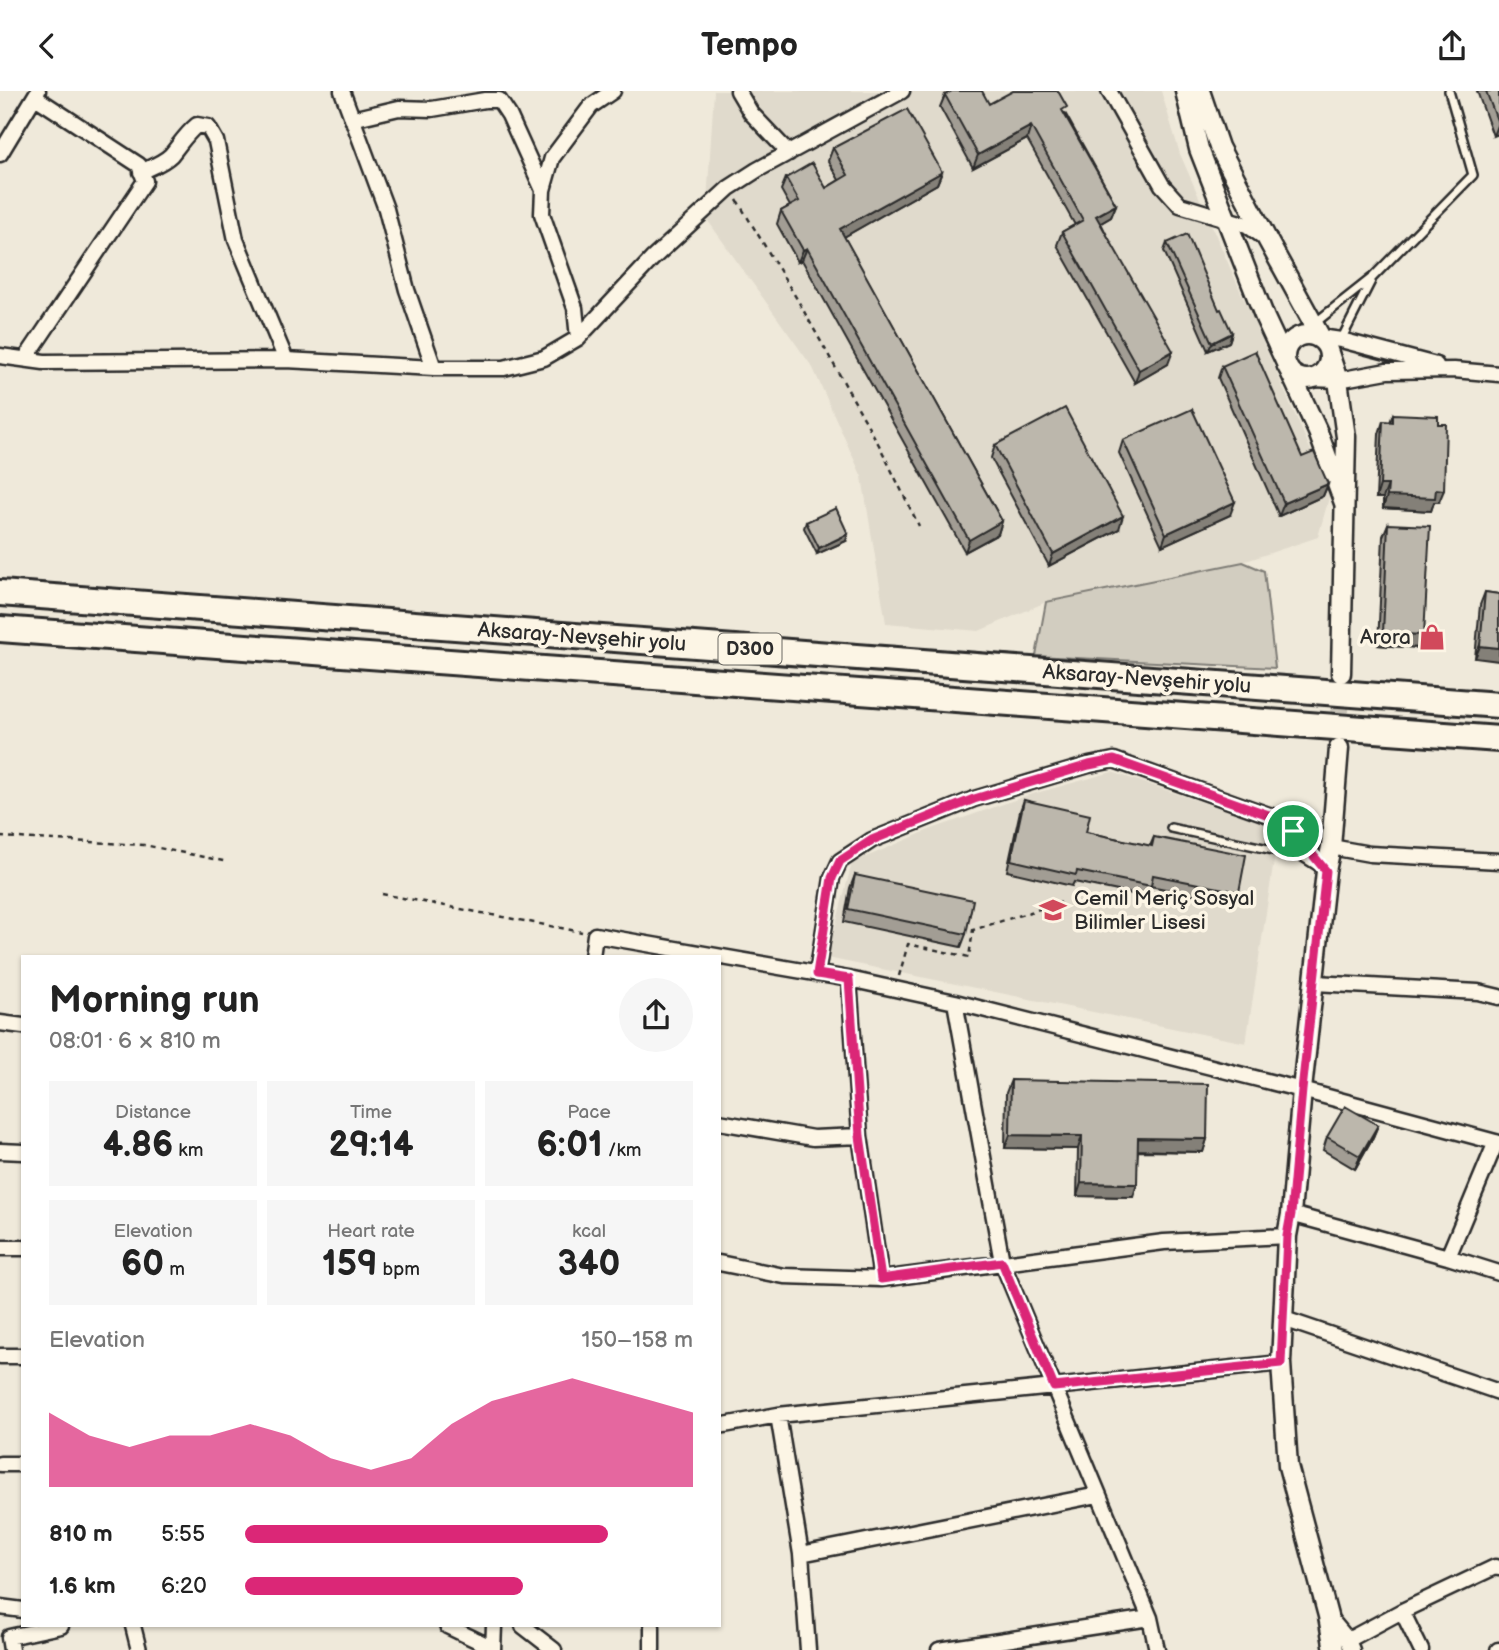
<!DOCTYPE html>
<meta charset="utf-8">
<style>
:root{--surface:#fff;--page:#f6f6f6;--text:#222;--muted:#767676;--accent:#db2777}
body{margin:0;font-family:"Balsamiq Sans",sans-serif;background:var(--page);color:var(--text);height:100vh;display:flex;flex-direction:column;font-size:26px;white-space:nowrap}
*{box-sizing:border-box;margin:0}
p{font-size:23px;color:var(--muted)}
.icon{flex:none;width:38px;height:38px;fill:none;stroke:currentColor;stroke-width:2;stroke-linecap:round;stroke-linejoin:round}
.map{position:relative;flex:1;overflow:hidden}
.sheet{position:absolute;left:21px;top:864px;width:700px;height:672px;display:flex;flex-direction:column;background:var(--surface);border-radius:0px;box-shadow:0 2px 5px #0004}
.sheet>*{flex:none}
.pin{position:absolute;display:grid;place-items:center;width:60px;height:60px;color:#fff;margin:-30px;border:4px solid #fff;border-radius:50%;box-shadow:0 2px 7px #0007}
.round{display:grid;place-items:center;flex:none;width:74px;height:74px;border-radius:37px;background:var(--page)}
.overview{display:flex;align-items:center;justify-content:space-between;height:119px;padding:0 28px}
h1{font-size:38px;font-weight:700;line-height:52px}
.stats{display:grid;grid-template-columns:repeat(3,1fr);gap:10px;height:119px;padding:7px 28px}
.stats div{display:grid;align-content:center;border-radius:0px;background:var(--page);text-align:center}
.stats b{font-size:35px;font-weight:700}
.stats small{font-size:19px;font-weight:400}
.stats p{font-size:19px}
.chart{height:196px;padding:14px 28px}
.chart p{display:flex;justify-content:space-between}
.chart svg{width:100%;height:126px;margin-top:7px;fill:var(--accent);opacity:.7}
ul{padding:0 28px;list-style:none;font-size:23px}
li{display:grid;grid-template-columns:112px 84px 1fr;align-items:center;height:52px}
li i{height:18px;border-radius:9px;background:var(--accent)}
header{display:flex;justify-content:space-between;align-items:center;height:91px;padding:0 28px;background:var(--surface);font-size:32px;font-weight:700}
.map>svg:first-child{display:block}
.built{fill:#e0dacc}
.green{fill:#d2cdc0;stroke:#7e7c76;stroke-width:2}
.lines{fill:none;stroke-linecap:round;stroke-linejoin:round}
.tertiary-tunnel{stroke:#c8c3b7;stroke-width:18;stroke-dasharray:18 9;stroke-linecap:butt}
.service-casing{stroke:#2b2b2b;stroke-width:12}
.minor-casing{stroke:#2b2b2b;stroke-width:19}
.tertiary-casing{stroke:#2b2b2b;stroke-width:23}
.trunk-casing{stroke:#2b2b2b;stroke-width:30}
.path{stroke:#2b2b2b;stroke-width:2.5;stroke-dasharray:5 5;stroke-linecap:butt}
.service{stroke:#fcf5e5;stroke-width:7}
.minor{stroke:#fcf5e5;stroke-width:14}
.tertiary{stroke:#fcf5e5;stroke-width:18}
.trunk{stroke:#fcf5e5;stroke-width:24}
.wall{fill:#a29d94;stroke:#2b2b2b;stroke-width:2}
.shaded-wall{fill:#848078;stroke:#2b2b2b;stroke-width:2}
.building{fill:#bcb7ac;stroke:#2b2b2b;stroke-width:2}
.route-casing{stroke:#fff;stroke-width:14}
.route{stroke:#db2777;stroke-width:9}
.labels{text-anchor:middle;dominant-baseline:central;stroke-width:7;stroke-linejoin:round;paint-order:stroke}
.shield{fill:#fcf5e5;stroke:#6a6863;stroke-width:2}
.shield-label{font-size:19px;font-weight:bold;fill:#2b2b2b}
.street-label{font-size:21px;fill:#2b2b2b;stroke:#fcf5e5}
.poi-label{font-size:21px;fill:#2b2b2b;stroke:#fcf5e5;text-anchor:end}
</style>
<header><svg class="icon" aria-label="back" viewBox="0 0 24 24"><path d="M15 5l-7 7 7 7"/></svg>Tempo<svg class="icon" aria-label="share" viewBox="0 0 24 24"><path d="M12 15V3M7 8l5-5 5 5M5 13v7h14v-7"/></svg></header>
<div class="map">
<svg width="1499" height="1559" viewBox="0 0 1499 1559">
<rect width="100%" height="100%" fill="#efe9da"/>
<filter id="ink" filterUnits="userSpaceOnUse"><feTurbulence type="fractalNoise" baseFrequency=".0143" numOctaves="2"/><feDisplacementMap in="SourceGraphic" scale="14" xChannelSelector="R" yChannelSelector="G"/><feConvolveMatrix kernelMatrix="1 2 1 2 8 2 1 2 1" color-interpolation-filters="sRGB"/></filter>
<g filter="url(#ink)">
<!-- built -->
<path class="built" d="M 714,0 L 1161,0 L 1180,63 L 1330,403 L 1318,446 L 1243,471 L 1046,511 L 979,540 L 886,532 L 862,386 L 813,277 L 706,127 Z
M 1112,681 L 1279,737 L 1246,952 L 827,867 L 852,772 L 929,739 L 1029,704 Z"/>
<!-- green -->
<path class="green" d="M 1243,471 L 1264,480 L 1275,577 L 1036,565 L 1046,511 Z"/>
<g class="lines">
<!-- tertiary-tunnel -->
<path class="tertiary-tunnel" d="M 1339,648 L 1341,592"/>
<!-- service casing -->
<g class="service-casing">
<path id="service" d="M 1296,247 L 1373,186 L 1473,84 L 1449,0
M 1340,251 L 1371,190
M 1171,737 L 1301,765 L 1317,775"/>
</g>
<!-- minor casing -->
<g class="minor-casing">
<path id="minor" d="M 342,0 L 386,118 L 407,199 L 434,277
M 738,0 L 751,22 L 789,62
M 1109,0 L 1162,94 L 1180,114 L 1247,134 L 1265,147
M 352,28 L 399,17 L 432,18 L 485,9 L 499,9 L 509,24 L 543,99
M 0,63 L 38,0
M 141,81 C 151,76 163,72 171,64 C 180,53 186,43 197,34 L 208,36 L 216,50 L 236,149 L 286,269
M 1313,245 L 1341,249 L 1436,274
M 578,247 L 575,217 L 542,123 L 543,99 L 552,67 L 591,15 L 613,0
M 0,265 L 44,271 L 286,269 L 434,277 L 504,277 L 544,267 L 578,247 L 652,168 L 729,97 L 757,79 L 902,0
M 26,267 L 145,90 L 139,74 L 35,6
M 1311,288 L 1338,289 L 1387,280 L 1454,279 L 1499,283
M 1331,756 L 1370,763 L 1499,770
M 592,866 L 595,844 L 849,888 L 955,911 L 1302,999 L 1499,1052
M 817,883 L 832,787 L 840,770 L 872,749 L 974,708 L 1089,674 L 1114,669 L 1280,728 L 1293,740 L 1326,780
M 849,888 L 860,1045 L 881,1188
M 1315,892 L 1478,901 L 1499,906
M 955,911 L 1002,1171 L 1054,1296 L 1281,1272
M 0,932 L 23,935
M 719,1031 L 813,1047 L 860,1045
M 0,1060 L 23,1061
M 1291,1123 L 1448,1166 L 1499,1182
M 0,1157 L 23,1157
M 1448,1166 L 1496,1051
M 719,1172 L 784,1185 L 881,1188 L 1164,1151 L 1287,1145
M 1284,1228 L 1499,1301
M 0,1265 L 23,1265
M 778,1324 L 801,1463 L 808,1559
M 719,1335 L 778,1324 L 1054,1296 L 1150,1527 L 1157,1559
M 0,1373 L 23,1373
M 801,1463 L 1098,1404
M 0,1516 L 23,1519
M 1402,1520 L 1421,1559
M 1328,1525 L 1348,1549 L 1352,1559
M 133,1535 L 139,1559
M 447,1535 L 493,1557
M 523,1535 L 554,1559
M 652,1535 L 652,1559
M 1348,1549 L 1402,1520 L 1495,1476 L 1499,1477
M 11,1559 L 9,1546 L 61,1535
M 493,1559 L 494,1535
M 939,1559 L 1150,1527
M 1498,1559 L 1499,1559"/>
</g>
<!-- tertiary casing -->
<g class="tertiary-casing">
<path id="tertiary" d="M 1185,0 L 1199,58 L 1265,227 L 1318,341 L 1344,412
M 1200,0 L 1219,56 L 1267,148 L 1324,252
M1285 266a22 22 0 1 1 44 0a22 22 0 1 1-44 0Z
M 1328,259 L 1338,289 L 1346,346 L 1341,582
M 1334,1559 L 1328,1525 L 1288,1375 L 1281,1272 L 1287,1145 L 1291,1123 L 1302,999 L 1326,780 L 1331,756 L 1339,657"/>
</g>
<!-- trunk casing -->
<g class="trunk-casing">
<path id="trunk" d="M 0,502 L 1499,614
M 0,538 L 1499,648"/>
</g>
<!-- path -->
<path class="path" d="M 737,109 L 797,208 L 879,354 L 919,435
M 0,746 L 144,754 L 228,771
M 382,803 L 582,841
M 899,885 L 908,853 L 969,866 L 973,839 L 1062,811"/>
<!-- service -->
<use href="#service" class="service"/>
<!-- minor -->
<use href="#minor" class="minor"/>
<!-- tertiary -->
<use href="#tertiary" class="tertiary"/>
<!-- trunk -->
<use href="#trunk" class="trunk"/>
</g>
<!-- wall -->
<path class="wall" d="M 1477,0 L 1499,0 L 1499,43 L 1493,45 Z
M 945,4 L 989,13 L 1065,22 L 1116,114 L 1111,126 L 1101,132 L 1168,273 L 1135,292 L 1057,154 L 1062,141 L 1075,134 L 1027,48 L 973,77 L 940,16 Z
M 833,57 L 942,81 L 937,93 L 844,146 L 1002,430 L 998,443 L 965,461 L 802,169 L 798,171 L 777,133 L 781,120 L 790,115 L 781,99 L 786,87 L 826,97 L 839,89 L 828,70 Z
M 1167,152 L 1219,219 L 1232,242 L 1229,251 L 1208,260 L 1164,160 Z
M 1222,275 L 1302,366 L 1328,393 L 1323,405 L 1279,425 L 1218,287 Z
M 1393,323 L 1439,411 L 1434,411 L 1431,420 L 1383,417 L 1383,407 L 1376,407 L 1379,343 L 1383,330 L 1390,331 Z
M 1123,349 L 1230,424 L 1162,455 L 1119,362 Z
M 995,354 L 1119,438 L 1049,475 L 991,367 Z
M 806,431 L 846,450 L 817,463 L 804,437 Z
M 1388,433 L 1424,544 L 1420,557 L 1378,554 L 1383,445 Z
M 1485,501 L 1499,503 L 1475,567 L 1480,514 Z
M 1024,709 L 1086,741 L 1150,755 L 1154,746 L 1239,801 L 1235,812 L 1150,795 L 1147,806 L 1074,791 L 1072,795 L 1007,780 L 1020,720 Z
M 855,784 L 966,843 L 961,856 L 844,831 L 850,797 Z
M 1011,989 L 1207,1048 L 1203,1061 L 1138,1060 L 1133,1106 L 1077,1105 L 1078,1058 L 1005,1057 L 1006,1002 Z
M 1378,1034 L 1373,1046 L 1355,1078 L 1323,1059 L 1327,1046 Z"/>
<!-- shaded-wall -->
<path class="shaded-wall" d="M 1498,32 L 1499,32 L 1499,43 L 1493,45 Z
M 1031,35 L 1027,48 L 973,77 L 978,64 Z
M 942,81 L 937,93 L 835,151 L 840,138 Z
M 1116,114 L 1111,126 L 1092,137 L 1096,125 Z
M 807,157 L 802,169 L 798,171 L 803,159 Z
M 1232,242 L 1229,251 L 1208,260 L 1212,252 Z
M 1173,260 L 1168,273 L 1135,292 L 1139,279 Z
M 1328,393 L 1323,405 L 1279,425 L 1284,412 Z
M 1380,394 L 1388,394 L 1383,407 L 1376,407 Z
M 1436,398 L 1444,399 L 1439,411 L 1434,411 L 1431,420 L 1383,417 L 1387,405 Z
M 1235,411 L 1230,424 L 1162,455 L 1166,443 Z
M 1123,425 L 1119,438 L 1049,475 L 1053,463 Z
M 1002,430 L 998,443 L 965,461 L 969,449 Z
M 848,443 L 846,450 L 817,463 L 819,457 Z
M 1383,542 L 1424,544 L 1420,557 L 1378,554 Z
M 1480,555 L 1499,557 L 1499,570 L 1475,567 Z
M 1378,1034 L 1373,1046 L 1355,1078 L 1360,1065 Z
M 1010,1044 L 1082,1045 L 1078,1058 L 1005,1057 Z
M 1138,1047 L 1207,1048 L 1203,1061 L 1134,1059 Z
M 1081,1092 L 1137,1093 L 1133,1106 L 1077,1105 Z"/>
<!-- building -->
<path class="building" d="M 952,0 L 982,0 L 989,13 L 1013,0 L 1058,0 L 1067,16 L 1062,19 L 1116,114 L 1096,125 L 1173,260 L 1139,279 L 1062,141 L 1083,129 L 1031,35 L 978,64 L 945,4 Z
M 1486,0 L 1499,0 L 1499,32 L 1498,32 Z
M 907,18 L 942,81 L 840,138 L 1002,430 L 969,449 L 807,157 L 803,159 L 781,120 L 799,110 L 786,87 L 812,72 L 826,97 L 848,84 L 833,57 Z
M 1187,143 L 1219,219 L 1221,218 L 1232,242 L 1212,252 L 1167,152 Z
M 1255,260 L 1302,366 L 1314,361 L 1328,393 L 1284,412 L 1222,275 Z
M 1065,317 L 1123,425 L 1053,463 L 995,354 Z
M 1192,318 L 1235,411 L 1166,443 L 1123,349 Z
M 1393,323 L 1438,325 L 1438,333 L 1446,333 L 1444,399 L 1436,398 L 1435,407 L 1387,405 L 1388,394 L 1380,394 L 1383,330 L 1393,331 Z
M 836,417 L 848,443 L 819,457 L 806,431 Z
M 1388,433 L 1430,435 L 1424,544 L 1383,542 Z
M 1485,501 L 1499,503 L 1499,557 L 1480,555 Z
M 1024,709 L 1090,724 L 1086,741 L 1152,755 L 1154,746 L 1246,764 L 1239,801 L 1153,784 L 1151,795 L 1077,780 L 1076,784 L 1011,769 Z
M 855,784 L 973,809 L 966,843 L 848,818 Z
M 1011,989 L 1208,993 L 1207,1048 L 1138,1047 L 1137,1093 L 1081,1092 L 1082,1045 L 1010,1044 Z
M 1345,1015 L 1378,1034 L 1360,1065 L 1327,1046 Z"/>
</g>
<g class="lines" filter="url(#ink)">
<!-- route casing -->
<g class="route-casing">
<path id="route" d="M 1114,669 L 1280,728 L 1293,740 L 1326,780 L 1302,999 L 1291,1123 L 1287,1145 L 1281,1272 L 1054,1296 L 1002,1171 L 881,1188 L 860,1045 L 849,888 L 817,883 L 832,787 L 840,770 L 872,749 L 974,708 L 1089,674 Z"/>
</g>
<!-- route -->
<use href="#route" class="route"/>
</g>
<!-- icons -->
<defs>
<g id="shop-bare" transform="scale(2.1)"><path d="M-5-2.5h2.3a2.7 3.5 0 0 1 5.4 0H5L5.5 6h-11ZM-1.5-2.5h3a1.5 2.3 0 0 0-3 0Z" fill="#d1495b" stroke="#fcf5e5" stroke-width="2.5" paint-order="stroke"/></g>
<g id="school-bare" transform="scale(2.1)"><path d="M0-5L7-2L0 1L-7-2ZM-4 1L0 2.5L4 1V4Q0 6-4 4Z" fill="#d1495b" stroke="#fcf5e5" stroke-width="2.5" paint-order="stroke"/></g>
</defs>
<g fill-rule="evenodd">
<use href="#shop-bare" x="1432" y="546"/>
<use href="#school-bare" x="1053" y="819"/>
</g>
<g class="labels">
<!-- shield labels -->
<rect class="shield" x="718.5" y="542.5" width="63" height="31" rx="5"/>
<g class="shield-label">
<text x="750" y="558">D300</text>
</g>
<!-- street labels -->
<g class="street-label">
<text transform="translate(582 546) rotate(4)">Aksaray-Nevşehir yolu</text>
<text transform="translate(1147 588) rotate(4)">Aksaray-Nevşehir yolu</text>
</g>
<!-- poi labels -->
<g class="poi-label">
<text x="1411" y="546">Arora</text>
<text x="1074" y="807" text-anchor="start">Cemil Meriç Sosyal<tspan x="1074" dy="24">Bilimler Lisesi</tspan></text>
</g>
</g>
</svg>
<div class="pin" style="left:1293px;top:740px;background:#1e9e55"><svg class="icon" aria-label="arrive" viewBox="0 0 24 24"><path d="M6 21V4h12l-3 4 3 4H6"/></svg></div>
<section class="sheet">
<div class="overview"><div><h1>Morning run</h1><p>08:01 · 6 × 810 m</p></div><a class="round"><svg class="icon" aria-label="share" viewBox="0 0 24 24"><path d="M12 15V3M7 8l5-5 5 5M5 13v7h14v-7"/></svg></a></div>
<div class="stats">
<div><p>Distance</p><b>4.86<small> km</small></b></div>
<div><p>Time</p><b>29:14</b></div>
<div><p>Pace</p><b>6:01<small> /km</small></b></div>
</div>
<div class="stats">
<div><p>Elevation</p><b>60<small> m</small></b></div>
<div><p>Heart rate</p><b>159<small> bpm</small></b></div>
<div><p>kcal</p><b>340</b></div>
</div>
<div class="chart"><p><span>Elevation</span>150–158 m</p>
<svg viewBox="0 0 160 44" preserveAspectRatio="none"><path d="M0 44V18L10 26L20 30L30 26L40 26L50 22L60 26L70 34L80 38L90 34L100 22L110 14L120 10L130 6L140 10L150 14L160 18V44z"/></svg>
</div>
<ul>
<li><b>810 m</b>5:55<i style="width:81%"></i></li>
<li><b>1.6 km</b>6:20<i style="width:62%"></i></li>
</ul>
</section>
</div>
